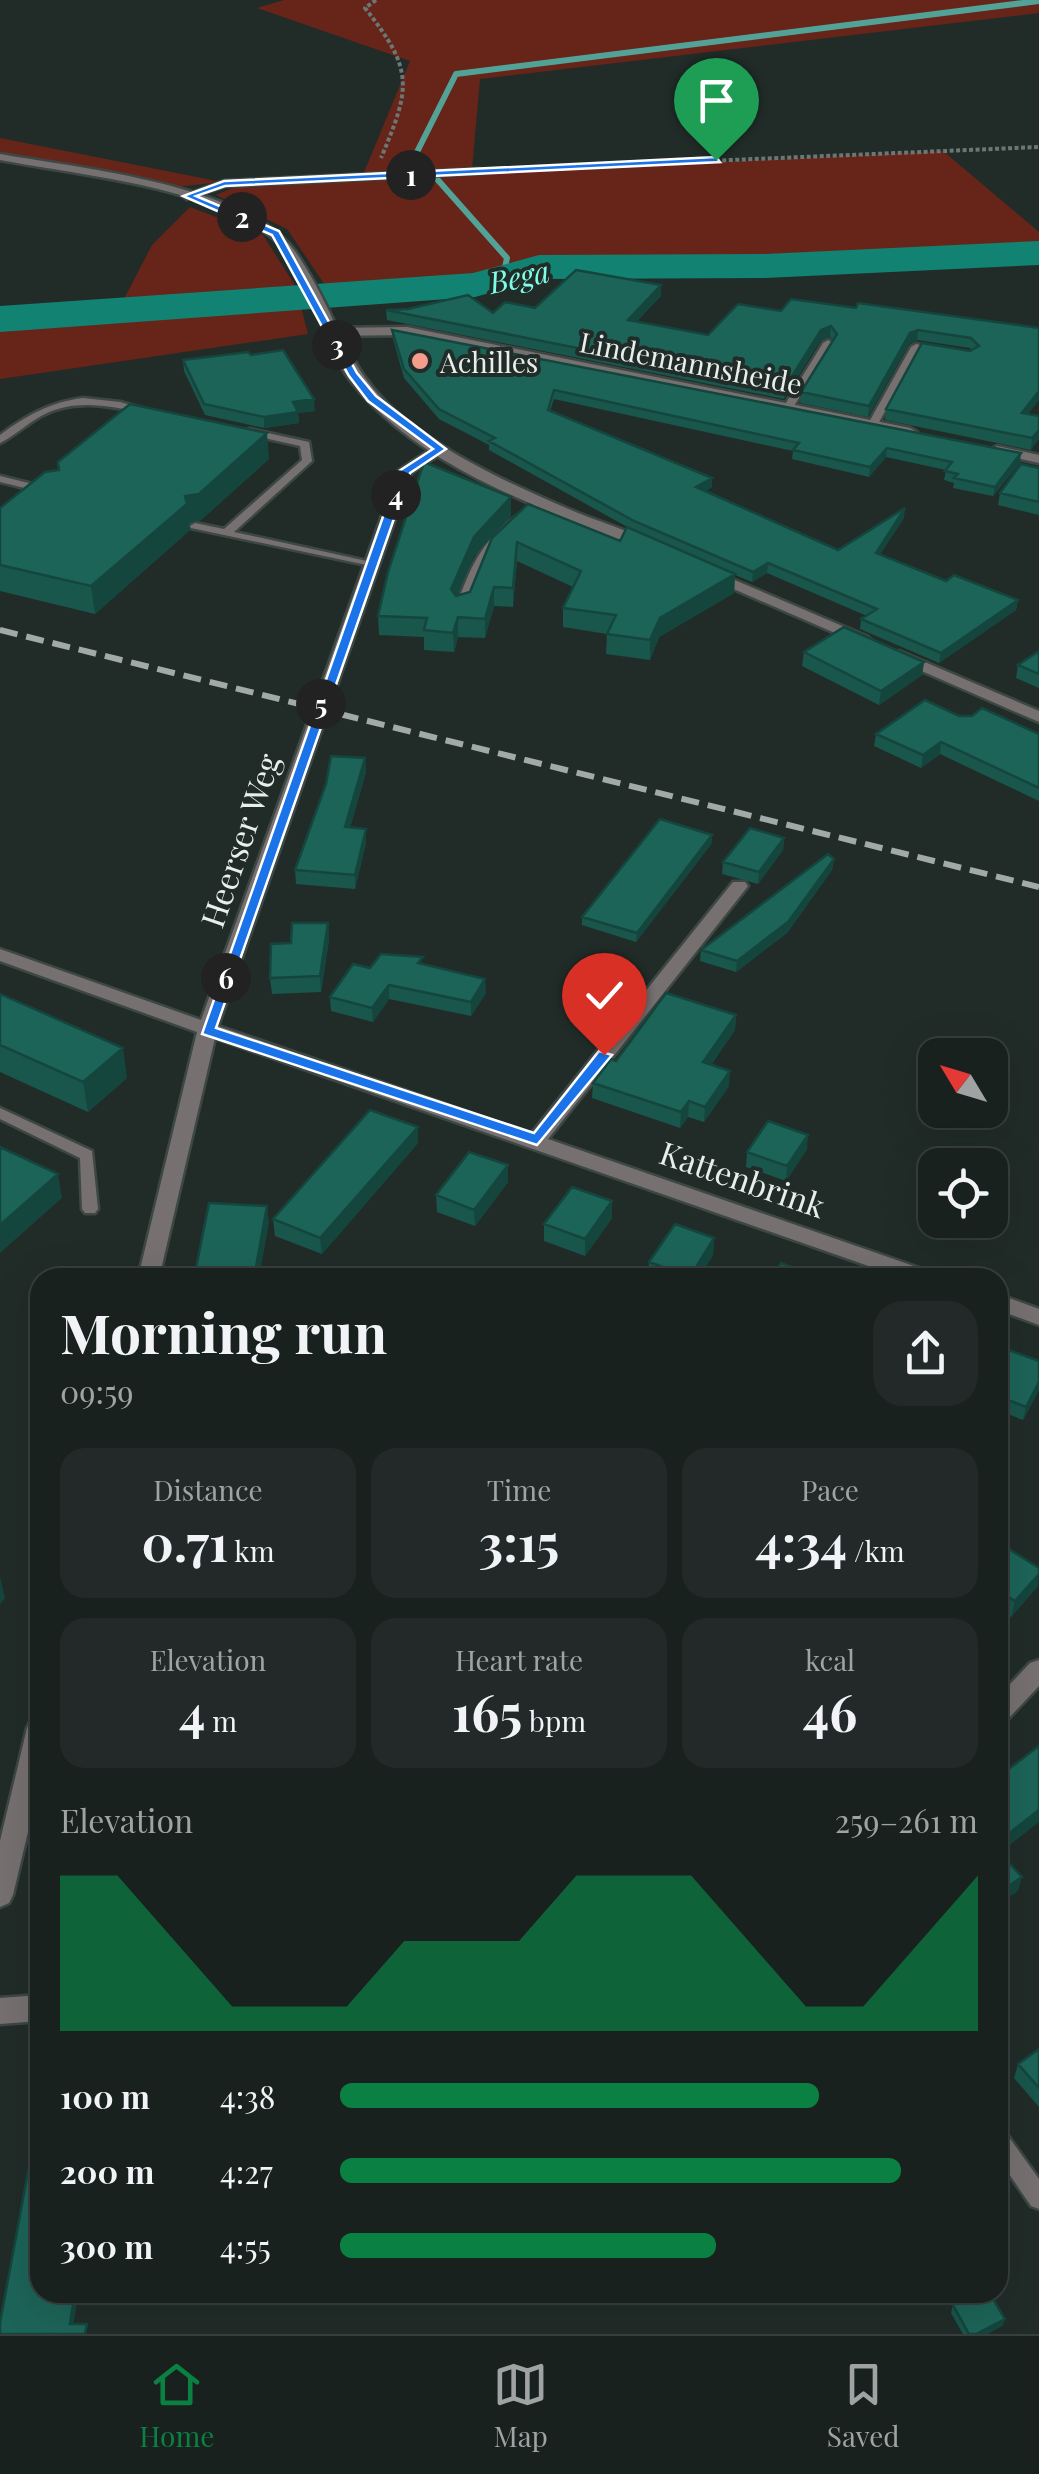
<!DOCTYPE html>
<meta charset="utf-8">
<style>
:root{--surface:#19211f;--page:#222928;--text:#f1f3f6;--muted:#9fa3a4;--line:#373e3d;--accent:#0b8043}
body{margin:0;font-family:"Playfair Display",serif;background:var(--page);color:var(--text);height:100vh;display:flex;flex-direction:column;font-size:38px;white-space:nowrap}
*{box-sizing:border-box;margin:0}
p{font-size:32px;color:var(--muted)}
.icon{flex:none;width:55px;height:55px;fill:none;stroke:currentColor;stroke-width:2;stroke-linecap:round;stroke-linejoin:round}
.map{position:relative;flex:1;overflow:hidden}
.side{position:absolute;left:30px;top:1268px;width:978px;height:1035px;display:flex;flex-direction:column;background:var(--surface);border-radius:30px;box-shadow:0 10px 40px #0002,0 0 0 2px var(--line)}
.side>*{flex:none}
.needle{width:65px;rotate:308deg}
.buttons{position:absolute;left:918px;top:1038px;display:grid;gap:20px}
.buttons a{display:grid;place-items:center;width:90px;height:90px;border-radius:20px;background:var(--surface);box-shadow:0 10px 40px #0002,0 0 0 2px var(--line);font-size:50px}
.pin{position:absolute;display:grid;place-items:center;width:85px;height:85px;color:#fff;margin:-102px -42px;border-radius:50% 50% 50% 0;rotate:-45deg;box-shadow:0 0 10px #0007}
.pin .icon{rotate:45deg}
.km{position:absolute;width:50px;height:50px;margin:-25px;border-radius:50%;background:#222;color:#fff;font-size:28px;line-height:50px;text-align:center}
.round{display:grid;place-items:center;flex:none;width:105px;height:105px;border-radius:30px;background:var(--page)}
.overview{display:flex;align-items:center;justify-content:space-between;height:170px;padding:0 30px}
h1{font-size:55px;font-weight:700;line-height:75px}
.metrics{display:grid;grid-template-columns:repeat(3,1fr);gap:15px;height:170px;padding:10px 30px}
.metrics div{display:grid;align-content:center;border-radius:25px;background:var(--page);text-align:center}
.metrics b{font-size:50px;font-weight:700}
.metrics small{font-size:28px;font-weight:400}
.metrics p{font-size:28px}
.chart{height:280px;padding:20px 30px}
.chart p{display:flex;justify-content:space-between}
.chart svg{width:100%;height:180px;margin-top:10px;fill:var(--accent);opacity:.7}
ul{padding:0 30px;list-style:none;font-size:32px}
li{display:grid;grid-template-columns:160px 120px 1fr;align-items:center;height:75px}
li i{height:25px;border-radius:12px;background:var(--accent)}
.tab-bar{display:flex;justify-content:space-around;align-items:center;height:140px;border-top:2px solid var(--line);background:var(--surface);font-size:28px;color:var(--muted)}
.tab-bar a{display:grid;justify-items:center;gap:5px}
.tab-bar .current{color:var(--accent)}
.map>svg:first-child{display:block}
.green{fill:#672419}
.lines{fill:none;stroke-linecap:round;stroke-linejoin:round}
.stream{stroke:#52a297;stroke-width:6}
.river{fill:#128272;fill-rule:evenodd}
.service-casing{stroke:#3d4744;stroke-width:5}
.minor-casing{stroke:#3d4744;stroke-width:5}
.tertiary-casing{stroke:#3d4744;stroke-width:5}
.path{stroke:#6c7673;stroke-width:4;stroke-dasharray:4 2.5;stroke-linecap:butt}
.service{fill:#767170;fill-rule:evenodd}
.minor{fill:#767170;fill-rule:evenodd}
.tertiary{fill:#767170;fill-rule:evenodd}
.rail-far1{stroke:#a1aaa8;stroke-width:5;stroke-dasharray:14 6;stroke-linecap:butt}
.rail{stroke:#a1aaa8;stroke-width:6;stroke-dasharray:18 9;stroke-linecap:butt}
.wall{fill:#19564c}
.shaded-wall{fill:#14463e}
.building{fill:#1d6458;stroke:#14463e;stroke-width:2.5}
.route{fill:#1a73e8;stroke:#fff;stroke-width:2.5}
.poi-dot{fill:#f49d8c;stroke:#212c29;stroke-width:4}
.labels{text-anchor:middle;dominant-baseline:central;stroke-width:8;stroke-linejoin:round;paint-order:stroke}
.far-poi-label{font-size:28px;fill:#e7eeec;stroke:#212c29;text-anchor:start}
.far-street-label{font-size:28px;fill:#e7eeec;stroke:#212c29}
.far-water-label{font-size:30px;font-style:italic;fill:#7ffee7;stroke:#212c29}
.street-label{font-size:32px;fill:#e7eeec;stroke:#212c29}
</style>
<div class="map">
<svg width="1039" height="2334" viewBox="0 0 1039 2334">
<rect width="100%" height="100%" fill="#212c29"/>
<!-- green -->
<path class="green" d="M 284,0 L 1039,0 L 1039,13 L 480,79 L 472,169 L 363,175 L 410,61 L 257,8 Z
M 0,138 L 222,182 L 176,187 L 0,152 Z
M 943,151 L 1039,232 L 1039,247 L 760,263 L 627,259 L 534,263 L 466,281 L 331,294 L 287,229 L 216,195 L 235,187 Z
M 190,207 L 263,235 L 296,287 L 308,334 L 0,379 L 0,307 L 123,301 L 152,245 Z"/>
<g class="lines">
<!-- stream -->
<path class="stream" d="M 429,170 L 416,154 L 456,74 L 1039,1
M 437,179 L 507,258 L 503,277"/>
<!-- river -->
<path class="river" d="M 1039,241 L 1039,265 L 765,278 L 541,279 L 475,297 L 0,332 L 0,306 L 473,273 L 539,255 L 765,254 Z"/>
<!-- service casing -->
<g class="service-casing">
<path id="service" d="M 479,169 L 483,171 L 482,173 L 225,186 L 187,199 L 183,196 L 224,181 Z
M 828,340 L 833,343 L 794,406 L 786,408 L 784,406 L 823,343 Z
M 916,344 L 943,350 L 938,353 L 919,350 L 878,424 L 869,426 L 868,424 L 911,347 Z
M 83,398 L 120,402 L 149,410 L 144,413 C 109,406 74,398 41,416 C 27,424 14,436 0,443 L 0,435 C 26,416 50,402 83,398 Z
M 250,429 L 309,442 L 312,461 L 234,532 L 376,563 L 376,567 L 191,528 L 190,526 L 195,523 L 224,529 L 302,460 L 300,446 L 246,434 L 246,430 Z
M 0,476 L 49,488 L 50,490 L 45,493 L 0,482 Z
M 542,500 L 551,502 C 539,512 525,519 512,529 C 486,549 477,579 467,610 L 461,613 L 457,612 L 455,610 C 476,550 488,532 542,500 Z
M 0,1108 L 92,1151 L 98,1209 L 95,1213 L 85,1213 L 82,1209 L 80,1158 L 0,1119 Z
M 998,2129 L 1006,2133 L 1039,2179 L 1039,2209 L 1031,2206 L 998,2158 Z"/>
</g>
<!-- minor casing -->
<g class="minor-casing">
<path id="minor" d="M 407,327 L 910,428 L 917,432 L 910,436 L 407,335 L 330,336 L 324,332 L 330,328 Z
M 436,446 L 448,449 L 411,473 L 218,1026 L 531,1134 L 733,882 L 745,882 L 748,886 L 745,890 L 548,1139 L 934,1273 L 937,1278 L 903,1278 L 215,1038 L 159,1278 L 138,1278 L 197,1032 L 0,961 L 0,949 L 201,1020 L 398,471 Z
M 997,446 L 1039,455 L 1039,463 L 992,453 L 990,450 Z
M 998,1294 L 1039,1309 L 1039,1325 L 998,1310 Z
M 1039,1660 L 1039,1686 L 1007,1720 L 998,1723 L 998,1697 L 1030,1663 Z
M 40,1717 L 40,1781 L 13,1895 L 9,1903 L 0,1907 L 0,1841 L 27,1728 L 31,1720 Z
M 40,1995 L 40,2021 L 0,2024 L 0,1998 Z"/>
</g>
<!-- tertiary casing -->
<g class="tertiary-casing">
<path id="tertiary" d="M 0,154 C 79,168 251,185 297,254 C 343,322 343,375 416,428 C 465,464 522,489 578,513 C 602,523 634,531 654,547 L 642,550 C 542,507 419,469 350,380 C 319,339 310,266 269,235 C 204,186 79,175 0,160 Z
M 711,570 L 868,637 L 871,640 L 868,643 L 858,643 L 706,577 L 704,574 Z
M 899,651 L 1039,711 L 1039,722 L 894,659 L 891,656 Z"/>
</g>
<!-- path -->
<path class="path" d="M 376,0 L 365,8 C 414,70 411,87 381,158
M 495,170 L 1039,147"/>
<!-- service -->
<use href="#service" class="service"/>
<!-- minor -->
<use href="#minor" class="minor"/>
<!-- tertiary -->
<use href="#tertiary" class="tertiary"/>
<!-- rail-far1 -->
<path class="rail-far1" d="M 0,630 L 4,631"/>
<!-- rail -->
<path class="rail" d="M 0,630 L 1039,887"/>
</g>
<!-- wall -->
<path class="wall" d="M 661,296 L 636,322 L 708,335 L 781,311 L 856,308 L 1039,328 L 1039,400 L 1028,414 L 1039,416 L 1031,450 L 885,420 L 886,409 L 971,350 L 970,348 L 917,340 L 909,344 L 868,417 L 800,403 L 801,392 L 833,341 L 830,337 L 820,341 L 784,399 L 387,320 L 386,310 L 493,313 Z
M 392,330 L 1020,463 L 993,496 L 953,488 L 954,483 L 944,480 L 946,470 L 886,457 L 869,477 L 792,459 L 793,451 L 554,399 L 550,411 L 712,487 L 706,491 L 838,550 L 904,518 L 880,554 L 946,581 L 1018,600 L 1016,610 L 939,663 L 860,629 L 861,619 L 867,616 L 767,573 L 752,582 L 735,575 L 734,593 L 659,637 L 650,660 L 606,654 L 607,634 L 563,627 L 563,608 L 573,587 L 517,561 L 513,607 L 494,606 L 485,638 L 458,637 L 454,652 L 424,650 L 424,637 L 379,635 L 378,616 L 511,497 L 511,516 L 474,556 L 457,596 L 470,592 L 492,538 L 620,541 L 629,528 L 489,450 L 489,445 L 439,419 L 404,378 L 393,339 Z
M 251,355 L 315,411 L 298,413 L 299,423 L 264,428 L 205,415 L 184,371 L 183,360 Z
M 269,459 L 201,520 L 189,523 L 190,530 L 95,614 L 0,591 L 0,508 Z
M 1039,468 L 1039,515 L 998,505 L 1000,493 Z
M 1039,651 L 1039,688 L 1016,678 L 1018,665 Z
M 804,652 L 924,662 L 922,675 L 879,705 L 802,666 Z
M 959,716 L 1039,734 L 1039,801 L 940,754 L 921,768 L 874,746 L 876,734 Z
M 365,758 L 366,772 L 350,828 L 366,843 L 355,889 L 296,884 L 295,870 Z
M 784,838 L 783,850 L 758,884 L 722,874 L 723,862 Z
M 712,843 L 636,942 L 582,925 L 582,917 Z
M 834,859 L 832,870 L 787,933 L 736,972 L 700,961 L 701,950 Z
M 328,923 L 329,940 L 321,992 L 272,994 L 270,978 L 291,943 Z
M 423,964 L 486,993 L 471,1016 L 389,999 L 373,1022 L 331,1011 L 330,997 L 370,968 Z
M 0,994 L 127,1078 L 88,1112 L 0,1072 Z
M 736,1015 L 735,1030 L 711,1065 L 729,1086 L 704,1122 L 688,1117 L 680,1128 L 592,1098 L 593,1083 L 616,1061 Z
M 418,1143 L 322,1254 L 275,1236 L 273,1219 Z
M 807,1149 L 786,1181 L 746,1167 L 747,1152 Z
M 508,1165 L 508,1182 L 475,1226 L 437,1212 L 436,1195 Z
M 612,1201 L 612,1218 L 585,1256 L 544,1241 L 544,1224 Z
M 714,1238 L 713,1255 L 699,1278 L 648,1278 L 649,1262 Z
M 998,1359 L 1039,1361 L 1039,1390 L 1023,1420 L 998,1410 Z
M 998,1542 L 1038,1586 L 1011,1617 L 998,1609 Z
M 1039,2049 L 1039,2107 L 1014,2078 L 1018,2064 Z
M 246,2292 L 323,2292 L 323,2296 Z
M 953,2305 L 1005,2319 L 1002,2326 L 987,2334 L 963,2334 L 951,2313 Z"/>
<!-- shaded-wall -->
<path class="shaded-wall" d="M 661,285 L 661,296 L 628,331 L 628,320 Z
M 831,326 L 830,337 L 820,341 L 784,399 L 784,389 L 821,330 Z
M 918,330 L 917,340 L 909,344 L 868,417 L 869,406 L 910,333 Z
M 1039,391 L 1039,400 L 1020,424 L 1022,413 Z
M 314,399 L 315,411 L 298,413 L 299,423 L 264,428 L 264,417 L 293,402 Z
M 1039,430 L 1039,439 L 1031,450 L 1032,438 Z
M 267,433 L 269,459 L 201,520 L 189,523 L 190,530 L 95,614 L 91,586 L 185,496 Z
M 887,448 L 886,457 L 869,477 L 870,467 Z
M 1021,453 L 1020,463 L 993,496 L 995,487 Z
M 712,478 L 712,487 L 696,496 L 696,487 Z
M 511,497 L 511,516 L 474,556 L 451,609 L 451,589 L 474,537 Z
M 905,508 L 904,518 L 875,562 L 876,553 Z
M 517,542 L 517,561 L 513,607 L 513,588 Z
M 768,563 L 767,573 L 752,582 L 753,572 Z
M 735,574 L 734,593 L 659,637 L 650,660 L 650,640 L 660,618 Z
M 494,587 L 494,606 L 485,638 L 485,619 Z
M 1018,600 L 1016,610 L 939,663 L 941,653 Z
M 458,617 L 458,637 L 454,652 L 453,633 Z
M 924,662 L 922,675 L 879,705 L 881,691 Z
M 941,742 L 940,754 L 921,768 L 923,755 Z
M 365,758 L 366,772 L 346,841 L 345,827 Z
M 366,829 L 366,843 L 355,889 L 355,875 Z
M 712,835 L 712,843 L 636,942 L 637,933 Z
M 784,838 L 783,850 L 758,884 L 759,872 Z
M 834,859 L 832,870 L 787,933 L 736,972 L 737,961 Z
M 328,923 L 329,940 L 321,992 L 320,976 Z
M 485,979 L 486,993 L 471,1016 L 471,1002 Z
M 389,985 L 389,999 L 373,1022 L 372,1008 Z
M 736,1015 L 735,1030 L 702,1077 L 703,1062 Z
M 123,1048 L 127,1078 L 88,1112 L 83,1082 Z
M 730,1071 L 729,1086 L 704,1122 L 705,1107 Z
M 689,1101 L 688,1117 L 680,1128 L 681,1112 Z
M 418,1127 L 418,1143 L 322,1254 L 320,1238 Z
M 808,1135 L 807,1149 L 786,1181 L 787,1166 Z
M 508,1165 L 508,1182 L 475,1226 L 474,1210 Z
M 58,1174 L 62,1198 L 0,1253 L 0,1225 Z
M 612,1201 L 612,1218 L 585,1256 L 585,1239 Z
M 267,1206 L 269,1223 L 259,1278 L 254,1278 Z
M 714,1238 L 713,1255 L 699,1278 L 690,1278 Z
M 1039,1382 L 1039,1390 L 1023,1420 L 1026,1407 Z
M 1039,1574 L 1038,1586 L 1011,1617 L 1015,1601 Z
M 0,1577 L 5,1598 L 0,1604 Z
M 1039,1810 L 1039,1822 L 998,1854 L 998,1842 Z
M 1022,1877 L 1018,1891 L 998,1905 L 998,1893 Z
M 75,2292 L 79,2292 L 72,2332 L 70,2324 Z
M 1005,2319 L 1002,2326 L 987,2334 L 976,2334 Z"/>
<!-- building -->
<path class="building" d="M 576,270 L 661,285 L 628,320 L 708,335 L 738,304 L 781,311 L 791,299 L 856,308 L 858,303 L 1039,328 L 1039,391 L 1022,413 L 1039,416 L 1039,430 L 1032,438 L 886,409 L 922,343 L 970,351 L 979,346 L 971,338 L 918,330 L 910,333 L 869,406 L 801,392 L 837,334 L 831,326 L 821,330 L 784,389 L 386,310 L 408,309 L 468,295 L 493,313 L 505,302 L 535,308 Z
M 392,330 L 1021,453 L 995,487 L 954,478 L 958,474 L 945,471 L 952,462 L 887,448 L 870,467 L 793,450 L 799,443 L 554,390 L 548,410 L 712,478 L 696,487 L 838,550 L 905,508 L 876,553 L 946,581 L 954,575 L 1018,600 L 941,653 L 861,619 L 877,609 L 768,563 L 753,572 L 634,521 L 489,441 L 495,438 L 439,409 L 404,369 Z
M 283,350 L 314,399 L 293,402 L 298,412 L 264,417 L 204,404 L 183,360 L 248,352 L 251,355 Z
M 130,404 L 267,433 L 199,494 L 185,496 L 187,504 L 91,586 L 0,565 L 0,508 L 45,472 L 59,470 L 58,462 Z
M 424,462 L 511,497 L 474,537 L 451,589 L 456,596 L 470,592 L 492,538 L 528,504 L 620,541 L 627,527 L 735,574 L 660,618 L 650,640 L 607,634 L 616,615 L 563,608 L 581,571 L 517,542 L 513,588 L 494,587 L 485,619 L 458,617 L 453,633 L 424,630 L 427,618 L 378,616 L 388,572 Z
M 1021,464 L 1039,468 L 1039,502 L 1000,493 Z
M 844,627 L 924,662 L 881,691 L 804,652 Z
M 1039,651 L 1039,674 L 1018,665 Z
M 925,700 L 959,716 L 972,716 L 982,708 L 1039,734 L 1039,788 L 941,742 L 923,755 L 876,734 Z
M 331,756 L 365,758 L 345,827 L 366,829 L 355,875 L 295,870 L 326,784 Z
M 660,819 L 712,835 L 637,933 L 582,917 Z
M 750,828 L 784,838 L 759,872 L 723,862 Z
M 828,854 L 834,859 L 788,922 L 737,961 L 701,950 Z
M 292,923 L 328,923 L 320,976 L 270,978 L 271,944 L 291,943 Z
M 381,954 L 423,957 L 418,963 L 485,979 L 471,1002 L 389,985 L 372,1008 L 330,997 L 353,964 L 370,968 Z
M 666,993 L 736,1015 L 703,1062 L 730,1071 L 705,1107 L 689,1101 L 681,1112 L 593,1083 L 611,1059 L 616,1061 Z
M 0,994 L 123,1048 L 83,1082 L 0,1045 Z
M 370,1110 L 418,1127 L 320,1238 L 273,1219 Z
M 768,1121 L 808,1135 L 787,1166 L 747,1152 Z
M 0,1147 L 58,1174 L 0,1225 Z
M 469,1152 L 508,1165 L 474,1210 L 436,1195 Z
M 572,1187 L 612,1201 L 585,1239 L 544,1224 Z
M 209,1203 L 267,1206 L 254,1278 L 194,1278 Z
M 675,1224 L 714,1238 L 690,1277 L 649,1262 Z
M 781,1263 L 820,1278 L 772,1278 Z
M 1003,1348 L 1039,1361 L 1039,1382 L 1026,1407 L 998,1396 L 998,1359 Z
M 998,1542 L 1039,1568 L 1039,1574 L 1015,1601 L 998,1590 Z
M 1039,1746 L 1039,1810 L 998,1842 L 998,1777 Z
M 998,1851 L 1022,1877 L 998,1893 Z
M 1039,2049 L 1039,2088 L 1018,2064 Z
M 40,2107 L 40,2292 L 75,2292 L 70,2324 L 87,2324 L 85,2334 L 0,2334 L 0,2323 Z
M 978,2292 L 989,2292 L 1005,2319 L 976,2334 L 969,2334 L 953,2305 Z"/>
<!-- route -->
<path class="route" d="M 716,157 L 720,162 L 225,186 L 196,196 L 279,231 L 357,373 L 376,396 L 446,449 L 410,473 L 216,1028 L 534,1133 L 599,1051 L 612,1055 L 537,1145 L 202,1034 L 399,471 L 433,449 L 368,401 L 349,376 L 272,235 L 183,196 L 224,181 Z"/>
<!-- markers -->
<circle class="poi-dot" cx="420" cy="361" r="10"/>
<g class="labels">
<!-- far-poi labels -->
<g class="far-poi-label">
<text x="440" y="361">Achilles</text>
</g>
<!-- far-street labels -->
<g class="far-street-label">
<text transform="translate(691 362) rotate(11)">Lindemannsheide</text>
</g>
<!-- far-water labels -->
<g class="far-water-label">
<text transform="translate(519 276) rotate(-12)">Bega</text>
</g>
<!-- street labels -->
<g class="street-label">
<text transform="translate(239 840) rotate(-71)">Heerser Weg</text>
<text transform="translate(743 1178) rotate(19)">Kattenbrink</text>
</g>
</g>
</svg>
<div class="buttons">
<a><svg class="needle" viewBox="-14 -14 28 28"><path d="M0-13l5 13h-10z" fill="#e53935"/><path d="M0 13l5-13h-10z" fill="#9fa3a4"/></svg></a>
<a><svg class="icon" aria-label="locate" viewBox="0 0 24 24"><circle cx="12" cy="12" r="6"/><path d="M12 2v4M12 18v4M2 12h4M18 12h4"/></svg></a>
</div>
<div class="pin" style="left:716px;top:160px;background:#1e9e55"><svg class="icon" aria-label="arrive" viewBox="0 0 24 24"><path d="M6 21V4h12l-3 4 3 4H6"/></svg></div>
<div class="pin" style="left:604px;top:1055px;background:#d93025"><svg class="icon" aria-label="check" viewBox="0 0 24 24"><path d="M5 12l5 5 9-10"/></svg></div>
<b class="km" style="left:411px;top:175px">1</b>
<b class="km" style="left:242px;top:217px">2</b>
<b class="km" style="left:337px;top:345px">3</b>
<b class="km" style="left:396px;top:495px">4</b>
<b class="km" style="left:321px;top:704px">5</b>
<b class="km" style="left:226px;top:978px">6</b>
<section class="side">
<div class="overview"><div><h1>Morning run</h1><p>09:59</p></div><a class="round"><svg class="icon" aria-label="share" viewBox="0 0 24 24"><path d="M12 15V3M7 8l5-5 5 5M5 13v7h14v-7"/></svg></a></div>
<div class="metrics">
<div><p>Distance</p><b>0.71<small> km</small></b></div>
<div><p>Time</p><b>3:15</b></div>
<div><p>Pace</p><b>4:34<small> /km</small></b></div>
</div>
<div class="metrics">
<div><p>Elevation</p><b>4<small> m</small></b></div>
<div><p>Heart rate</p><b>165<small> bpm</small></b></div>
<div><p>kcal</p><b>46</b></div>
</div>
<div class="chart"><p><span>Elevation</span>259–261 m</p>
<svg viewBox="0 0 160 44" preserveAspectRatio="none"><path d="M0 44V6L10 6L20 22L30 38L40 38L50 38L60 22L70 22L80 22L90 6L100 6L110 6L120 22L130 38L140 38L150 22L160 6V44z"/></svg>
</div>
<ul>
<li><b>100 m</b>4:38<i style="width:75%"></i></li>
<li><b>200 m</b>4:27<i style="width:88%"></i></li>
<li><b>300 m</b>4:55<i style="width:59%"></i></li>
</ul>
</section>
</div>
<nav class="tab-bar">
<a class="current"><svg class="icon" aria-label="home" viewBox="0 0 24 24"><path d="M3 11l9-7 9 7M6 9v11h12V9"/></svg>Home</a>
<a><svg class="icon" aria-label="map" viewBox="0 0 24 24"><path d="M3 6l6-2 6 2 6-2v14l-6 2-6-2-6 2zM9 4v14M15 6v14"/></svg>Map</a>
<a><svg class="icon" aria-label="saved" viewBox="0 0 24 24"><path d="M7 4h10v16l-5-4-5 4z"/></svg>Saved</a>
</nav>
